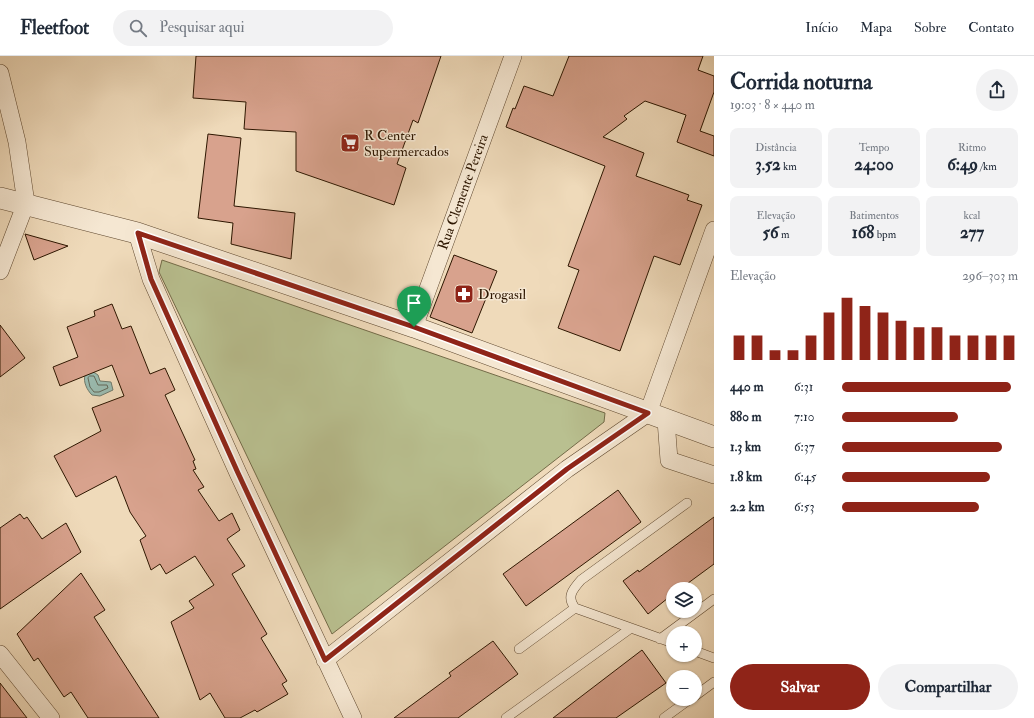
<!DOCTYPE html>
<html lang="pt">
<meta charset="utf-8">
<style>
:root{--surface:#fff;--page:#f2f2f3;--text:#1f2937;--muted:#747a83;--line:#e0e1e3;--accent:#8f2418}
body{margin:0;font-family:"IM FELL Double Pica",serif;background:var(--page);color:var(--text);height:100vh;display:flex;flex-direction:column;font-size:15px;white-space:nowrap}
*{box-sizing:border-box;margin:0}
p{font-size:13px;color:var(--muted)}
.icon{flex:none;width:22px;height:22px;fill:none;stroke:currentColor;stroke-width:2;stroke-linecap:round;stroke-linejoin:round}
.map{position:relative;flex:1;overflow:hidden}
.side{display:flex;flex-direction:column;background:var(--surface);width:320px}
.side>*{flex:none}
.buttons{position:absolute;left:666px;top:526px;display:grid;gap:8px}
.buttons a{display:grid;place-items:center;width:36px;height:36px;border-radius:50%;background:var(--surface);box-shadow:0 1px 3px #0004;font-size:20px}
.pin{position:absolute;display:grid;place-items:center;width:34px;height:34px;color:#fff;margin:-41px -17px;border-radius:50% 50% 50% 0;rotate:-45deg;box-shadow:0 0 4px #0007}
.pin .icon{rotate:45deg}
.round{display:grid;place-items:center;flex:none;width:42px;height:42px;border-radius:21px;background:var(--page)}
.headline{display:flex;align-items:center;justify-content:space-between;height:68px;padding:0 16px}
h1{font-size:22px;font-weight:700;line-height:30px}
.metrics{display:grid;grid-template-columns:repeat(3,1fr);gap:6px;height:68px;padding:4px 16px}
.metrics div{display:grid;align-content:center;border-radius:8px;background:var(--page);text-align:center}
.metrics b{font-size:17px;font-weight:700}
.metrics small{font-size:11px;font-weight:400}
.metrics p{font-size:11px}
.chart{height:112px;padding:8px 16px}
.chart p{display:flex;justify-content:space-between}
.chart svg{width:100%;height:72px;margin-top:4px;stroke:var(--accent);stroke-width:6}
.primary-button{display:flex;gap:8px;margin-top:auto;padding:8px 16px}
.primary-button a{flex:1;height:46px;border-radius:24px;background:var(--accent);color:#fff;font-size:16px;font-weight:700;line-height:46px;text-align:center}
.primary-button a+a{background:var(--page);color:var(--text)}
ul{padding:0 16px;list-style:none;font-size:13px}
li{display:grid;grid-template-columns:64px 48px 1fr;align-items:center;height:30px}
li i{height:10px;border-radius:5px;background:var(--accent)}
header{display:flex;align-items:center;gap:24px;box-sizing:border-box;height:56px;padding:0 20px;background:var(--surface);border-bottom:1px solid var(--line)}
header strong{font-size:19px}
nav{display:flex;gap:22px;margin-inline-start:auto;font-size:14px}
.search{width:280px;height:36px;background:var(--page);display:flex;align-items:center;gap:10px;box-sizing:border-box;padding:0 14px;border-radius:22px;color:var(--muted);font-size:15px}
main{display:flex;flex:1;min-height:0}
.map>svg:first-child{display:block}
.green{fill:#b9c090;stroke:#736b48}
.water{fill:#9abbb0;stroke:#6e796a}
.lines{fill:none;stroke-linecap:round;stroke-linejoin:round}
.shore{stroke:#646858;stroke-width:1}
.building{fill:#d8a28d;stroke:#2d1600}
.service-casing{stroke:#5e472e;stroke-width:10}
.minor-casing{stroke:#5e472e;stroke-width:18}
.tertiary-casing{stroke:#5e472e;stroke-width:22}
.service{stroke:#f5e7d2;stroke-width:9}
.minor{stroke:#f5e7d2;stroke-width:17}
.tertiary{stroke:#f5e7d2;stroke-width:21}
.route-casing{stroke:#fff;stroke-width:8}
.route{stroke:#8f2418;stroke-width:5}
.labels{text-anchor:middle;dominant-baseline:central;stroke-width:3;stroke-linejoin:round;paint-order:stroke}
.poi-label{font-size:14px;fill:#2d1600;stroke:#f5e7d2;text-anchor:start}
.street-label{font-size:14px;fill:#2d1600;stroke:#f5e7d2}
</style>
<header>
<strong>Fleetfoot</strong>
<div class="search"><svg class="icon" aria-label="search" viewBox="0 0 24 24"><circle cx="10" cy="10" r="6"/><path d="M15 15l6 6"/></svg>Pesquisar aqui</div>
<nav><a>Início</a><a>Mapa</a><a>Sobre</a><a>Contato</a></nav>
</header>
<main>
<div class="map">
<svg width="714" height="662" viewBox="0 0 714 662">
<rect width="100%" height="100%" fill="#efdaba"/>
<filter id="stains"><feTurbulence type="fractalNoise" baseFrequency=".005" numOctaves="4"/><feColorMatrix values="0 0 0 0 .2 0 0 0 0 .09 0 0 0 0 .02 0 0 0 .5 -.17"/></filter>
<radialGradient id="worn" r=".72"><stop offset=".6" stop-color="#630" stop-opacity="0"/><stop offset="1" stop-color="#630" stop-opacity=".3"/></radialGradient>
<!-- green -->
<path class="green" d="M 162,204 L 605,357 L 604,366 L 332,578 L 159,216 Z"/>
<!-- water -->
<path class="water" d="M 92,315 L 98,319 L 100,325 L 111,326 L 113,334 L 100,340 L 92,339 C 87,334 83,326 85,319 Z"/>
<g class="lines">
<!-- shore -->
<path class="shore" d="M 90,320 L 94,320 L 98,329 L 107,329 L 108,332 L 99,336 L 94,336 L 90,331 L 88,322 Z"/>
</g>
<!-- building -->
<path class="building" d="M 196,0 L 441,0 L 418,67 L 413,64 L 397,108 L 406,112 L 394,149 L 296,115 L 296,76 L 244,73 L 246,46 L 193,42 Z
M 569,0 L 703,0 L 698,14 L 714,20 L 714,36 L 700,75 L 714,80 L 714,100 L 677,86 L 686,59 L 645,45 L 624,60 L 627,63 L 603,81 L 644,97 L 636,120 L 689,139 L 687,144 L 702,149 L 680,209 L 654,200 L 620,295 L 558,272 L 579,214 L 568,210 L 605,110 L 506,71 L 513,52 L 515,53 L 524,30 L 553,40 Z
M 208,78 L 241,82 L 234,150 L 295,157 L 291,203 L 231,188 L 233,167 L 198,162 Z
M 25,178 L 68,190 L 34,204 Z
M 454,199 L 497,215 L 472,277 L 430,261 Z
M 112,248 L 122,273 L 131,270 L 150,318 L 165,312 L 175,334 L 165,339 L 195,404 L 193,405 L 196,413 L 193,414 L 204,431 L 198,434 L 219,465 L 232,457 L 240,474 L 227,483 L 245,510 L 232,518 L 267,578 L 261,582 L 287,625 L 282,628 L 288,638 L 257,656 L 255,654 L 240,662 L 225,662 L 210,637 L 200,644 L 171,566 L 194,552 L 189,545 L 214,529 L 195,500 L 166,518 L 160,508 L 151,514 L 140,484 L 146,480 L 130,456 L 116,420 L 76,441 L 54,400 L 101,375 L 92,352 L 124,340 L 112,309 L 60,330 L 53,311 L 78,301 L 67,271 L 95,260 L 94,255 Z
M 0,269 L 25,302 L 0,321 Z
M 618,434 L 641,466 L 526,550 L 503,518 Z
M 20,458 L 24,463 L 27,461 L 42,483 L 66,467 L 81,496 L 0,553 L 0,472 Z
M 714,461 L 714,508 L 680,533 L 673,533 L 673,538 L 648,558 L 623,525 L 638,514 L 639,516 Z
M 81,517 L 105,554 L 94,561 L 159,662 L 88,662 L 71,636 L 64,641 L 38,602 L 34,605 L 17,578 Z
M 493,585 L 518,618 L 458,662 L 394,662 L 451,620 L 449,617 Z
M 642,594 L 666,627 L 616,662 L 553,662 Z
M 0,627 L 27,662 L 0,662 Z"/>
<g class="lines">
<!-- service casing -->
<g class="service-casing">
<path id="service" d="M 660,583 L 714,543
M 673,587 L 575,552 C 566,541 573,533 581,524 L 687,447
M 519,593 L 575,552
M 695,595 L 714,602
M 695,640 L 714,626
M 506,662 L 631,572
M 664,662 L 690,643"/>
</g>
<!-- minor casing -->
<g class="minor-casing">
<path id="minor" d="M 0,17 L 17,86 L 26,147 L 0,215
M 137,177 L 151,223 L 238,417 L 353,662
M 414,271 L 513,0
M 666,364 L 669,404 L 714,419
M 0,598 L 51,662
M 325,604 L 567,413 L 648,357 L 714,174"/>
</g>
<!-- tertiary casing -->
<g class="tertiary-casing">
<path id="tertiary" d="M 0,142 L 137,177 L 414,271 L 714,381"/>
</g>
<!-- service -->
<use href="#service" class="service"/>
<!-- minor -->
<use href="#minor" class="minor"/>
<!-- tertiary -->
<use href="#tertiary" class="tertiary"/>
</g>
<g class="lines">
<!-- route casing -->
<g class="route-casing">
<path id="route" d="M 138,177 L 414,271 L 648,357 L 567,413 L 325,604 L 238,417 L 151,223 Z"/>
</g>
<!-- route -->
<use href="#route" class="route"/>
</g>
<!-- icons -->
<defs>
<g id="supermarket-square" transform="scale(1)"><rect x="-9" y="-9" width="18" height="18" rx="4" fill="#8f2418" stroke="#f5e7d2"/><path d="M-6-5.5h2.5l.6 2H6L4.5 2H-2.5L-4.4-4H-6ZM-1.5 3.2a1.3 1.3 0 1 0 .1 0ZM3 3.2a1.3 1.3 0 1 0 .1 0Z" fill="#fff"/></g>
<g id="pharmacy-square" transform="scale(1)"><rect x="-9" y="-9" width="18" height="18" rx="4" fill="#8f2418" stroke="#f5e7d2"/><path d="M-2-6h4v4h4v4h-4v4h-4v-4h-4v-4h4Z" fill="#fff"/></g>
</defs>
<g fill-rule="evenodd">
<use href="#supermarket-square" x="350" y="87"/>
<use href="#pharmacy-square" x="464" y="238"/>
</g>
<g class="labels">
<!-- poi labels -->
<g class="poi-label">
<text x="364" y="79">R Center<tspan x="364" dy="16">Supermercados</tspan></text>
<text x="478" y="238">Drogasil</text>
</g>
<!-- street labels -->
<g class="street-label">
<text transform="translate(463 136) rotate(-70)">Rua Clemente Pereira</text>
</g>
</g>
<rect width="100%" height="100%" filter="url(#stains)"/>
<rect width="100%" height="100%" fill="url(#worn)"/>
</svg>
<div class="buttons">
<a><svg class="icon" aria-label="layers" viewBox="0 0 24 24"><path d="M12 4l9 5-9 5-9-5zM3 14l9 5 9-5"/></svg></a>
<a>+</a>
<a>−</a>
</div>
<div class="pin" style="left:414px;top:271px;background:#1e9e55"><svg class="icon" aria-label="arrive" viewBox="0 0 24 24"><path d="M6 21V4h12l-3 4 3 4H6"/></svg></div>
</div>
<section class="side">
<div class="headline"><div><h1>Corrida noturna</h1><p>19:03 · 8 × 440 m</p></div><a class="round"><svg class="icon" aria-label="share" viewBox="0 0 24 24"><path d="M12 15V3M7 8l5-5 5 5M5 13v7h14v-7"/></svg></a></div>
<div class="metrics">
<div><p>Distância</p><b>3.52<small> km</small></b></div>
<div><p>Tempo</p><b>24:00</b></div>
<div><p>Ritmo</p><b>6:49<small> /km</small></b></div>
</div>
<div class="metrics">
<div><p>Elevação</p><b>56<small> m</small></b></div>
<div><p>Batimentos</p><b>168<small> bpm</small></b></div>
<div><p>kcal</p><b>277</b></div>
</div>
<div class="chart"><p><span>Elevação</span>296–303 m</p>
<svg viewBox="0 0 160 44" preserveAspectRatio="none"><path d="M5 44V29M15 44V29M25 44V38M35 44V38M45 44V29M55 44V15M65 44V6M75 44V11M85 44V15M95 44V20M105 44V24M115 44V24M125 44V29M135 44V29M145 44V29M155 44V29"/></svg>
</div>
<ul>
<li><b>440 m</b>6:31<i style="width:96%"></i></li>
<li><b>880 m</b>7:10<i style="width:66%"></i></li>
<li><b>1.3 km</b>6:37<i style="width:91%"></i></li>
<li><b>1.8 km</b>6:45<i style="width:84%"></i></li>
<li><b>2.2 km</b>6:53<i style="width:78%"></i></li>
</ul>
<div class="primary-button"><a>Salvar</a><a>Compartilhar</a></div>
</section>
</main>
